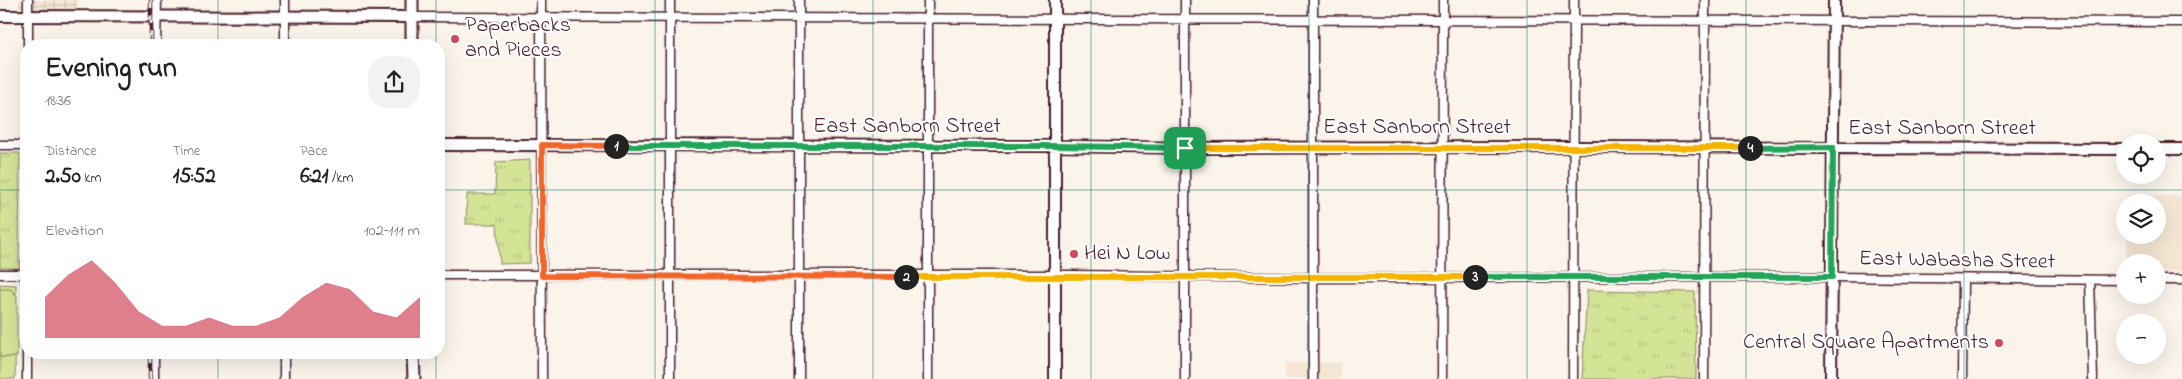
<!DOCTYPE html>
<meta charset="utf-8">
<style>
:root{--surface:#fff;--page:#f2f2f2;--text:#222;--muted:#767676;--accent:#d1495b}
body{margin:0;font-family:"Indie Flower",sans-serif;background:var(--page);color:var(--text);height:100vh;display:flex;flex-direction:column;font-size:19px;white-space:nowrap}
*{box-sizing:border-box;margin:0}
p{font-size:16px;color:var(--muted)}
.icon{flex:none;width:28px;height:28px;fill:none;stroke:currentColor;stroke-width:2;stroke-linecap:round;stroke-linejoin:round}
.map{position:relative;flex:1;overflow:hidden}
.details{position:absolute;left:20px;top:39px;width:425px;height:320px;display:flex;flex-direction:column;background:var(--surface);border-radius:20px;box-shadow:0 5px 20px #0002}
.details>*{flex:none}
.tools{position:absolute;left:2116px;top:134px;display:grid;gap:10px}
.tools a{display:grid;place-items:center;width:50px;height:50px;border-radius:50%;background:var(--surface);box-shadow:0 5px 20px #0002;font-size:25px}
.pin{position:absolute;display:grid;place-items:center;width:42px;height:42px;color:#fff;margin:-21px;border-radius:10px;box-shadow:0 2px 8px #0006}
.km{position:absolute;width:25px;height:25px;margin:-12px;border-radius:50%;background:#222;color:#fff;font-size:14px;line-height:25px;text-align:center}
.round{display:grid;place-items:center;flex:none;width:52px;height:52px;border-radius:20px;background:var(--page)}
.overview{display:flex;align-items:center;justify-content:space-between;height:85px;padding:0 25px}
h1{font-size:28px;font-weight:800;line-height:38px}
.figures{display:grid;grid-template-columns:repeat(3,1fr);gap:8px;height:85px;padding:5px 25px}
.figures div{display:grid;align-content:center}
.figures b{font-size:21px;font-weight:800}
.figures small{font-size:14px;font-weight:400}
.figures p{font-size:14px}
.chart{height:140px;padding:10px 25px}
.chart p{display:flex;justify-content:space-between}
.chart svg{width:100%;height:90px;margin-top:5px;fill:var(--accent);opacity:.7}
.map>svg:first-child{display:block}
.built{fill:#f4e6d2}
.industrial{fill:url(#industrial-grid)}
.grass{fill:url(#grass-tufts);stroke:#8f8261}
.pitch{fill:#d4e497;stroke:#8f8261}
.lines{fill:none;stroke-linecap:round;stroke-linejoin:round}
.minor-casing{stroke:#4a1f2b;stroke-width:11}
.tertiary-casing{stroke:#4a1f2b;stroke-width:14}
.secondary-casing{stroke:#4a1f2b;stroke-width:15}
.minor{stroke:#fff;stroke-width:8}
.tertiary{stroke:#fff;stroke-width:10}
.secondary{stroke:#fff;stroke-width:11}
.rail-casing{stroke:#4a1f2b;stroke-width:4.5}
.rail{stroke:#fff;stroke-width:2.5;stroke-dasharray:8;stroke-linecap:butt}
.split-1-casing{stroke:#fff;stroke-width:10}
.split-2-casing{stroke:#fff;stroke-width:10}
.split-3-casing{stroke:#fff;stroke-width:10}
.split-4-casing{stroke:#fff;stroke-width:10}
.split-5-casing{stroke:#fff;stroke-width:10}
.split-1{stroke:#22a559;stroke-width:6}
.split-2{stroke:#f0652b;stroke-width:6}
.split-3{stroke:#f5b400;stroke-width:6}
.split-4{stroke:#22a559;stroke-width:6}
.split-5{stroke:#f5b400;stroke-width:6}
.grid{fill:none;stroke:#0f766e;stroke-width:1;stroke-opacity:0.55}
.poi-dot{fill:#d1495b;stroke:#fff;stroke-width:2}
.labels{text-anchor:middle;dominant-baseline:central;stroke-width:4;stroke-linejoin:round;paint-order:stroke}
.poi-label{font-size:22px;fill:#4a1f2b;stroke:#fff;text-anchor:start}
.street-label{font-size:22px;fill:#4a1f2b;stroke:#fff}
</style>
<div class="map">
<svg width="2182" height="379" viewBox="0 0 2182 379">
<defs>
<pattern id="industrial-grid" width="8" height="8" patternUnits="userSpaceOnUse" patternTransform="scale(1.25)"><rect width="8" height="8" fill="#f4e6d2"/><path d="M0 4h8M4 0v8" fill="none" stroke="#d3c5b4"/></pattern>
<pattern id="grass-tufts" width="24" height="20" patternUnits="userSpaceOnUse" patternTransform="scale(1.25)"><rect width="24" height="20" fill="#d4e497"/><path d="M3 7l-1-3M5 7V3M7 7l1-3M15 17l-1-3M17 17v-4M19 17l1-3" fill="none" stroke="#b8c382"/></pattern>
</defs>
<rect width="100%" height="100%" fill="#faf4eb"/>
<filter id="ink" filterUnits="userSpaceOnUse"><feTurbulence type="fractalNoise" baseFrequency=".02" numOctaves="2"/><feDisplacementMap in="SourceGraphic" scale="10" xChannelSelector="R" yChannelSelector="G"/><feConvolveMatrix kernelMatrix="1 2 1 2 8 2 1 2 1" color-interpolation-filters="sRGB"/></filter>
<g filter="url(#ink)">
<!-- built -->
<path class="built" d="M 2127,196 L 2182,196 L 2182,271 L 2158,272 L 2158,262 L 2127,262 L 2127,235 L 2158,235 L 2158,202 L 2127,202 Z
M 1285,363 L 1340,363 L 1340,379 L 1285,379 Z"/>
<!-- industrial -->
<path class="industrial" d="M 19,0 L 77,0 L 76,10 L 19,10 Z"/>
<!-- grass -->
<path class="grass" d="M 0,153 L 20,153 L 19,268 L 0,268 Z
M 530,160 L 530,263 L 500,264 L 497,224 L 466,224 L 467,194 L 495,194 L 496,162 Z
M 0,284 L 16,285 L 15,379 L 0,379 Z
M 1587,290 L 1695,292 L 1696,379 L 1582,379 Z"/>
<!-- pitch -->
<path class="pitch" d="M 0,289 L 10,289 L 17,296 L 17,357 L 0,357 Z"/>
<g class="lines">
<!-- minor casing -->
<g class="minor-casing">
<path id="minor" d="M 541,0 L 542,379
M 670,0 L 670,379
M 411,17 L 2182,22
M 28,45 L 28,0
M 156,45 L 157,0
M 285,45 L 285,0
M 0,145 L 26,145
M 26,262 L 26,281
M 0,274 L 26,274
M 439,275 L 1067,275 L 1324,278 L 1832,277 L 2125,280
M 2090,280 L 2093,379
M 2158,280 L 2182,280
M 27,352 L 27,379
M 154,379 L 154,352
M 284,379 L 284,352
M 799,379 L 799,0
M 928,379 L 928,0
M 1185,379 L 1185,0
M 1313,379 L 1313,0
M 1442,379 L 1443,0
M 1573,379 L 1574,0
M 1704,379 L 1705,0
M 1962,379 L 1963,279"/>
</g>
<!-- tertiary casing -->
<g class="tertiary-casing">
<path id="tertiary" d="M 0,16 L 411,17
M 439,145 L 1047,146 L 1197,148 L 1574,147 L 2125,149
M 2158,149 L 2182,149
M 1055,379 L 1055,0
M 1831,379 L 1834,0"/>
</g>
<!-- secondary casing -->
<g class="secondary-casing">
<path id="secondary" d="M 412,0 L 412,45
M 413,352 L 414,379"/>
</g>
<!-- minor -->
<use href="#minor" class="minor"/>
<!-- tertiary -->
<use href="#tertiary" class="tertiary"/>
<!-- secondary -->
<use href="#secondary" class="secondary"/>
<!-- rail casing -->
<g class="rail-casing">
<path id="rail" d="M 151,0 L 151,45
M 150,379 L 150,352"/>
</g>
<!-- rail -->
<use href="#rail" class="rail"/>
</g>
</g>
<g class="lines" filter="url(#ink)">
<!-- split-1 casing -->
<g class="split-1-casing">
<path id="split-1" d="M 616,146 L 1055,146 L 1185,148"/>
</g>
<!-- split-2 casing -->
<g class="split-2-casing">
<path id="split-2" d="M 616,146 L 542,145 L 542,276 L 906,277"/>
</g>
<!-- split-3 casing -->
<g class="split-3-casing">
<path id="split-3" d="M 906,277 L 1475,277"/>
</g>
<!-- split-4 casing -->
<g class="split-4-casing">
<path id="split-4" d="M 1475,277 L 1832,277 L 1833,147 L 1750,148"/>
</g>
<!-- split-5 casing -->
<g class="split-5-casing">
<path id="split-5" d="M 1185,148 L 1750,148"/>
</g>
<!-- split-1 -->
<use href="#split-1" class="split-1"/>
<!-- split-2 -->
<use href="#split-2" class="split-2"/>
<!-- split-3 -->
<use href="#split-3" class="split-3"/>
<!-- split-4 -->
<use href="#split-4" class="split-4"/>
<!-- split-5 -->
<use href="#split-5" class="split-5"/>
</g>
<!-- grid -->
<path class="grid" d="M 218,0 L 218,45M 436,0 L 436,45M 655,0 L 655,379M 873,0 L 873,379M 1091,0 L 1091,379M 1309,0 L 1309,379M 1527,0 L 1527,379M 1746,0 L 1746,379M 1964,0 L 1964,379M 0,190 L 26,190M 439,190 L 2182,190M 218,352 L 218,379M 436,352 L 436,379"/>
<!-- markers -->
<g class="poi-dot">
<circle cx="455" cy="39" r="5"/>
<circle cx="1074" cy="254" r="5"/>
<circle cx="1999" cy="343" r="5"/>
</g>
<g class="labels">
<!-- poi labels -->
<g class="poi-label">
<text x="465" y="26">Paperbacks<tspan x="465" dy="25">and Pieces</tspan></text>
<text x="1084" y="254">Hei N Low</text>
<text x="1989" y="343" text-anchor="end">Central Square Apartments</text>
</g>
<!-- street labels -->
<g class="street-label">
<text x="907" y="127">East Sanborn Street</text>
<text x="1417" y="128">East Sanborn Street</text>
<text x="1942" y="129">East Sanborn Street</text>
<text transform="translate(1957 261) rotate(1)">East Wabasha Street</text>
</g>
</g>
</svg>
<div class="tools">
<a><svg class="icon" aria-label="locate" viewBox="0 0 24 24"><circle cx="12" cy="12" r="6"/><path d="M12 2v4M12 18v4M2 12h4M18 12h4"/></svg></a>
<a><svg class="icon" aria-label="layers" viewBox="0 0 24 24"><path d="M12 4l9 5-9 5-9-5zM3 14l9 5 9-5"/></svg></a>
<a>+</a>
<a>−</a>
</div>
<div class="pin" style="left:1185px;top:148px;background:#1e9e55"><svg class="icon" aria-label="arrive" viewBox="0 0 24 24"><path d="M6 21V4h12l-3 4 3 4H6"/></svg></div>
<b class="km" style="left:616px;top:146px">1</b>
<b class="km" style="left:906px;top:277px">2</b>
<b class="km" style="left:1475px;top:277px">3</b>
<b class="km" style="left:1750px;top:148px">4</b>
<section class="details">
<div class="overview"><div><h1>Evening run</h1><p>18:36</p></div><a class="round"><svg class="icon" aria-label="share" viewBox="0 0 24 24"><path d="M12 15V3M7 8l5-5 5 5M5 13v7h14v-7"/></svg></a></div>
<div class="figures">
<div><p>Distance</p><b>2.50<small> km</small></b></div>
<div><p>Time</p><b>15:52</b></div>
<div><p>Pace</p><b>6:21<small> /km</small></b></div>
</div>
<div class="chart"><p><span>Elevation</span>102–111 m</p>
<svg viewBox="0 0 160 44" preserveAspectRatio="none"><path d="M0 44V24L10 13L20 6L30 17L40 31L50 38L60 38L70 34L80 38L90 38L100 34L110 24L120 17L130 20L140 31L150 34L160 24V44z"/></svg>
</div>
</section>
</div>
